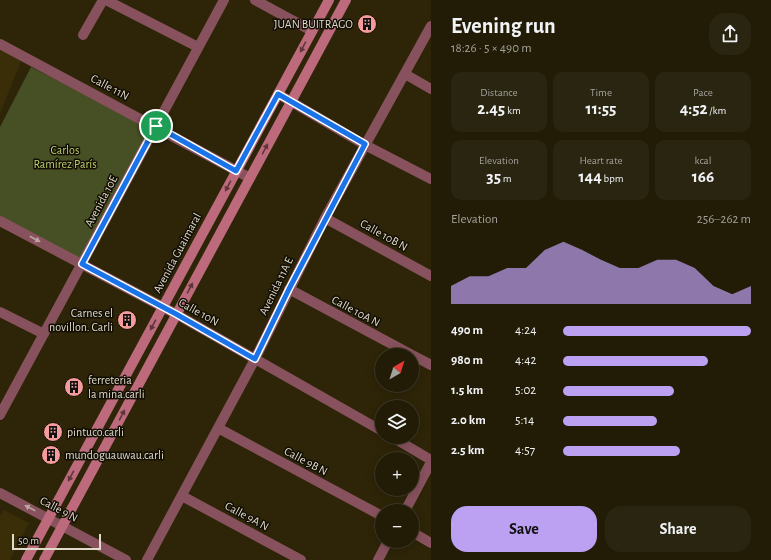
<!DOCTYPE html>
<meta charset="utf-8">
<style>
:root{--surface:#221c06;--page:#2a2510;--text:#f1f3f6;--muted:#a2a19b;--line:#3f3a28;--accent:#bca0f2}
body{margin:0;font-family:"Alegreya Sans",sans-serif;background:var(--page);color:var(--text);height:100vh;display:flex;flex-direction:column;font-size:15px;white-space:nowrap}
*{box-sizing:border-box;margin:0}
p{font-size:13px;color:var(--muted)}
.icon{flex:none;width:22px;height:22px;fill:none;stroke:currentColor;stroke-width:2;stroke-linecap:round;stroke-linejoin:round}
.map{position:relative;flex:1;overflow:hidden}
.sheet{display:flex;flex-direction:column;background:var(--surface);width:340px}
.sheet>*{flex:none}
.needle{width:26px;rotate:39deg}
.tools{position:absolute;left:375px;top:348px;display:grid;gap:8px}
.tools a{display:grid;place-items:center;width:44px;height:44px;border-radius:50%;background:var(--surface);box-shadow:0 2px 10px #0003,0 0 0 1px var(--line);font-size:20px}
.scale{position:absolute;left:12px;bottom:10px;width:89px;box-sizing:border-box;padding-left:4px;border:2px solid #dfdaca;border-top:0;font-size:11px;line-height:14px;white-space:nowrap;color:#dfdaca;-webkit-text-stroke:3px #120e04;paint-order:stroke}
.pin{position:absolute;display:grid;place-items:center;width:34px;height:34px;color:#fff;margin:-17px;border:2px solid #fff;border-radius:50%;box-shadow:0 1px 4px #0007}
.round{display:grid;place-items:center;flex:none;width:42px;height:42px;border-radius:16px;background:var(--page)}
.summary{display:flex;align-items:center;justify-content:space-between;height:68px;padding:0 20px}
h1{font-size:22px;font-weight:700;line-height:30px}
.metrics{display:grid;grid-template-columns:repeat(3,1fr);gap:6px;height:68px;padding:4px 20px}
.metrics div{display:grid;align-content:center;border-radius:10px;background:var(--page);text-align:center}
.metrics b{font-size:17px;font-weight:700}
.metrics small{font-size:11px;font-weight:400}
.metrics p{font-size:11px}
.chart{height:112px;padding:8px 20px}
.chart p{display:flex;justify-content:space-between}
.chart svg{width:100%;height:72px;margin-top:4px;fill:var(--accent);opacity:.7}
.button{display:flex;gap:8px;margin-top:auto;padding:8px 20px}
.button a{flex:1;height:46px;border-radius:16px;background:var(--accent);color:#111;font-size:16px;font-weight:700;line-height:46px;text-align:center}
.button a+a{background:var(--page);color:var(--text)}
ul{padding:0 20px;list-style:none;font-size:13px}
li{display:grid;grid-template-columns:64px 48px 1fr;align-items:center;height:30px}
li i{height:10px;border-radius:5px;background:var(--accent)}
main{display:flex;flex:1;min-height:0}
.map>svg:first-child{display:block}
.built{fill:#392e07}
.green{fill:#474f24}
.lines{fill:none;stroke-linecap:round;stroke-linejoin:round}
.street{stroke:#87525d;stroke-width:10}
.secondary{stroke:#bd6a7d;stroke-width:10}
.oneway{fill:#5f373a}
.oneway2{fill:#bca49e}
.route-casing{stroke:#fff;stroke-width:8}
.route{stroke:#1a73e8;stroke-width:5}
.labels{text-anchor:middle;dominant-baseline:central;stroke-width:3;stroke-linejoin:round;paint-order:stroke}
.poi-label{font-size:12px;fill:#dfdaca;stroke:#120e04;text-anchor:start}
.street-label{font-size:12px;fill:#dfdaca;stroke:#120e04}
.park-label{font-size:12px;fill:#bdcf6a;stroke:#120e04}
</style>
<main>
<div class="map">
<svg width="431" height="560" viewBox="0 0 431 560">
<rect width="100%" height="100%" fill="#2e2508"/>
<!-- built -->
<path class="built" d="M 0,47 L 22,59 L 0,113 Z
M 4,510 L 29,523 L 10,560 L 0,560 L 0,516 Z"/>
<!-- green -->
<path class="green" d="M 31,67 L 152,129 L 84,262 L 0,218 L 0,127 Z"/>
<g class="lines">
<!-- street -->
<path class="street" d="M 106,0 L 198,47
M 255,0 L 312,31
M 83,35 L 103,0
M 0,44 L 250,178
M 405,74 L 431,89
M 278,94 L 365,145 L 431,179
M 325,218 L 431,276
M 0,221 L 176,314 L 382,431
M 289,289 L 412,355
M 0,312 L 44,334
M 412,355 L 431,365
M 0,415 L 224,0
M 218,428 L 382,516
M 392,437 L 431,460
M 0,493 L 126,560
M 182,496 L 301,560
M 405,511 L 431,462
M 412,532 L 431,543
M 147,560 L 255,359 L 325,218 L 431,26
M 378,560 L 388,541"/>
<!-- secondary -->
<path class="secondary" d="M 26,560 L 329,0
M 44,560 L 346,0"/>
</g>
<!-- one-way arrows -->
<defs><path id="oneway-solid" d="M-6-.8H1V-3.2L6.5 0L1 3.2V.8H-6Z"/></defs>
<g class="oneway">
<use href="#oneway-solid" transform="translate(303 47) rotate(118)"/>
<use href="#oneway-solid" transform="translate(265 149) rotate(-62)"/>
<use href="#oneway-solid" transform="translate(228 186) rotate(118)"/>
<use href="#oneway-solid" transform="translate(190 288) rotate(-62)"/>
<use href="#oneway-solid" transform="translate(153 325) rotate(118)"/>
<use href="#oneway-solid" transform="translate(122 415) rotate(-62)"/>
<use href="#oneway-solid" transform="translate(71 476) rotate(118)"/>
</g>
<g class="oneway2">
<use href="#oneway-solid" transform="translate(35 239) rotate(28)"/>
<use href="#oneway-solid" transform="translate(30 508) rotate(-152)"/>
</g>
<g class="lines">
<!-- route casing -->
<g class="route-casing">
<path id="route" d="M 278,94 L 365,144 L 289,289 L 255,359 L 176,314 L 82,264 L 156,126 L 236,171 Z"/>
</g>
<!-- route -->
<use href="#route" class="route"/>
</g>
<!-- icons -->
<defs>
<g id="building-disc" transform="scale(1)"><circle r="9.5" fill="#f59b9b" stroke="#120e04"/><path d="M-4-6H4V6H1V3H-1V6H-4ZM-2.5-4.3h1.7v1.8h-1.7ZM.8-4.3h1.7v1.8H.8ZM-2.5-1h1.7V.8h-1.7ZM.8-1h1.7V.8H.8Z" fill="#111"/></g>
</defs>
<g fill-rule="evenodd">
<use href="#building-disc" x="367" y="24"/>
<use href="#building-disc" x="127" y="320"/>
<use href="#building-disc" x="74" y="387"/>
<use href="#building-disc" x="53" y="432"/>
<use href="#building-disc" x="51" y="455"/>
</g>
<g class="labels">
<!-- poi labels -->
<g class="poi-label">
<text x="353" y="24" text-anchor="end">JUAN BUITRAGO</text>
<text x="113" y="313" text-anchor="end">Carnes el<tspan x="113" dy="14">novillon. Carli</tspan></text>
<text x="88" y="380">ferreteria<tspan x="88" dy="14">la mina.carli</tspan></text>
<text x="67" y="432">pintuco.carli</text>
<text x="65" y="455">mundoguauwau.carli</text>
</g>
<!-- street labels -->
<g class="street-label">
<text transform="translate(110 87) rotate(28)">Calle 11N</text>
<text transform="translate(101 201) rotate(-62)">Avenida 10E</text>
<text transform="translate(384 235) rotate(29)">Calle 10B N</text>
<text transform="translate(177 253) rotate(-62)">Avenida Guaimaral</text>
<text transform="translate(276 286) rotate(-64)">Avenida 11A E</text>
<text transform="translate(356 311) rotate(28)">Calle 10A N</text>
<text transform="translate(199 312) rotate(29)">Calle 10N</text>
<text transform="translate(306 461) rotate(28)">Calle 9B N</text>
<text transform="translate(59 509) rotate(28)">Calle 9 N</text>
<text transform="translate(247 516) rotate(28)">Calle 9A N</text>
</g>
<!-- park labels -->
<g class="park-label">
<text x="65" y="150">Carlos<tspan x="65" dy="14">Ramírez París</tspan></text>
</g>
</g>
</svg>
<div class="tools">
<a><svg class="needle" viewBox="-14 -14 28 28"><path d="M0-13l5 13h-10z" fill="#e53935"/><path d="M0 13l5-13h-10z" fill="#a2a19b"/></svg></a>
<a><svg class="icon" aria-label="layers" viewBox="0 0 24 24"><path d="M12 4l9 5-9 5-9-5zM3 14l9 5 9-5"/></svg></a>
<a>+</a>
<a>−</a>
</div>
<div class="scale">50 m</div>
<div class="pin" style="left:156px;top:126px;background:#1e9e55"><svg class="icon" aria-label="arrive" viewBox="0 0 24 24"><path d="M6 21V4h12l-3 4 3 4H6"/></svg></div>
</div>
<section class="sheet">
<div class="summary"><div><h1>Evening run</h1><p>18:26 · 5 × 490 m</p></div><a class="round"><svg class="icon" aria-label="share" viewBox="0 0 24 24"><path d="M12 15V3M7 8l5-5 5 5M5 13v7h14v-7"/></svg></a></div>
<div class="metrics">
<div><p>Distance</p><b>2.45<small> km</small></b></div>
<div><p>Time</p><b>11:55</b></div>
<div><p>Pace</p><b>4:52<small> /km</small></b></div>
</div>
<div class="metrics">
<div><p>Elevation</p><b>35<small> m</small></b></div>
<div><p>Heart rate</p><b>144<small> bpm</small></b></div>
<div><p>kcal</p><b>166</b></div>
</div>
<div class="chart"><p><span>Elevation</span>256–262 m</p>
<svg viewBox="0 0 160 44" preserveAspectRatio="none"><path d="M0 44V33L10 27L20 27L30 22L40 22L50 11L60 6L70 11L80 17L90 22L100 22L110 17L120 17L130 22L140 33L150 38L160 33V44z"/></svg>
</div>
<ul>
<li><b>490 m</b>4:24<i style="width:100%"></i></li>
<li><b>980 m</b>4:42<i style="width:77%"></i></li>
<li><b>1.5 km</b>5:02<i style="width:59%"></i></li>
<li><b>2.0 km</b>5:14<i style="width:50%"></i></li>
<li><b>2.5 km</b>4:57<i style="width:62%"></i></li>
</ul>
<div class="button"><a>Save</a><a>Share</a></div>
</section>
</main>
